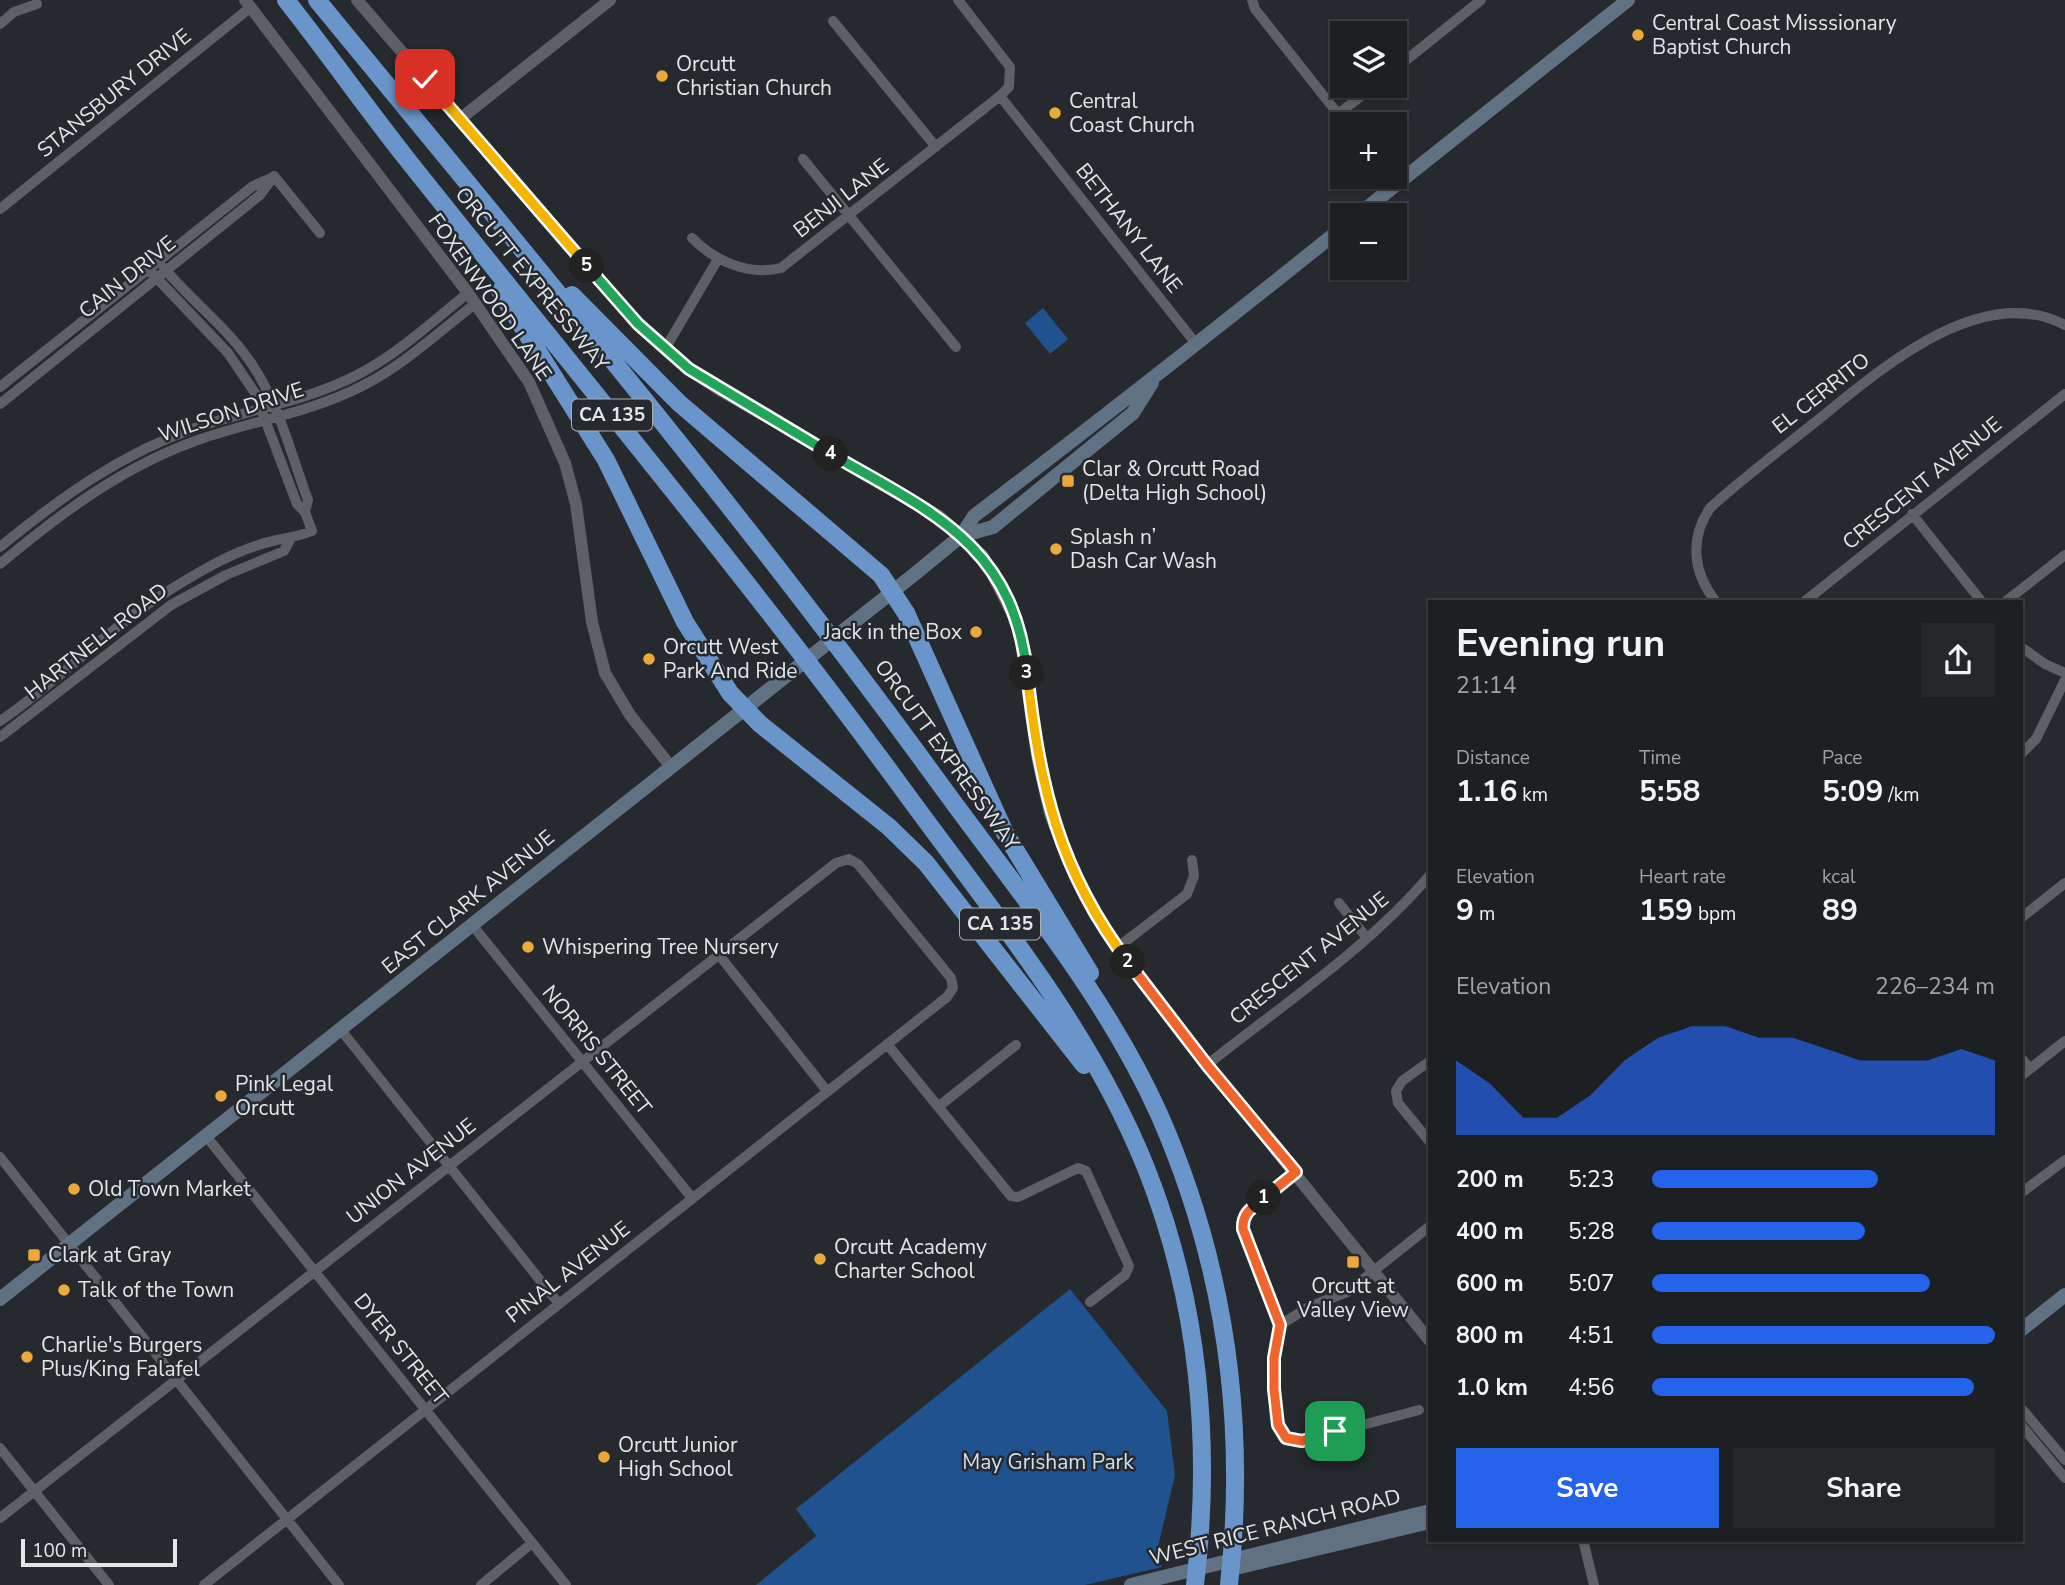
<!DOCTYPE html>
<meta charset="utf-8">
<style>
:root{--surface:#1c2022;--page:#25282a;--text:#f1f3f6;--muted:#a0a3a5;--line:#3a3e40;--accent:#2563eb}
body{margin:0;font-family:"Nunito Sans",sans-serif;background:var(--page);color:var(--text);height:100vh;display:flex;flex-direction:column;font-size:26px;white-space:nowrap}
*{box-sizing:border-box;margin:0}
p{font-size:23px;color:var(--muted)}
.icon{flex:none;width:38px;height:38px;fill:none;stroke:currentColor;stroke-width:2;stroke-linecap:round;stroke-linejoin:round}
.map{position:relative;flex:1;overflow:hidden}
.panel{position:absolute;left:1428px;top:600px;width:595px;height:942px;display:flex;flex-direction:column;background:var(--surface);border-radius:0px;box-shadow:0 2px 5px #0004,0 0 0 2px var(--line)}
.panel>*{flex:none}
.buttons{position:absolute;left:1330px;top:21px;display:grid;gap:14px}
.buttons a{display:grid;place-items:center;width:77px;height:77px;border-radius:0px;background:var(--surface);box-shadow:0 2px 5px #0004,0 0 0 2px var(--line);font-size:35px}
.scale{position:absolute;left:21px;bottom:18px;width:156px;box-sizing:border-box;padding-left:7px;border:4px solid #e3e6e9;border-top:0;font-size:19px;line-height:24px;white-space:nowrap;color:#e3e6e9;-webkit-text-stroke:5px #262a2e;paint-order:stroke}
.pin{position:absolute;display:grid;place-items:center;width:60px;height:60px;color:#fff;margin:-30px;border-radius:14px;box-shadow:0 4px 10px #0006}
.km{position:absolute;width:35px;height:35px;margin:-18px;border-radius:50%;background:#222;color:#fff;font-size:19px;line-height:35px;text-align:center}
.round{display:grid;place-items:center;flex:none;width:74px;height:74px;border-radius:0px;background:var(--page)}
.headline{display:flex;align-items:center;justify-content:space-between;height:119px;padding:0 28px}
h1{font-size:38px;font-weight:700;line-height:52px}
.stats{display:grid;grid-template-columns:repeat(3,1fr);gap:10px;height:119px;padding:7px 28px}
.stats div{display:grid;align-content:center}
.stats b{font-size:30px;font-weight:700}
.stats small{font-size:19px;font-weight:400}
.stats p{font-size:19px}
.chart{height:196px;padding:14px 28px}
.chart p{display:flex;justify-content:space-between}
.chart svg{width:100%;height:126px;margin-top:7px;fill:var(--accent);opacity:.7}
.action{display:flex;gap:14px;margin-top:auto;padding:14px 28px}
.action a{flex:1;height:80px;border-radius:0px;background:var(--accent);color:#fff;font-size:28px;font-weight:700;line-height:80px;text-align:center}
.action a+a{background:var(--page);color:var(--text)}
ul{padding:0 28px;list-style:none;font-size:23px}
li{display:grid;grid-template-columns:112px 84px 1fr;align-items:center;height:52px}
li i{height:18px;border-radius:9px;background:var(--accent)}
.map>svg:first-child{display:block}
.green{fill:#1f528e}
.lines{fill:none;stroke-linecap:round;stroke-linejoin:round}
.minor{stroke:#5d6166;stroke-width:10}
.tertiary{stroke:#5d6166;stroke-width:12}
.secondary{stroke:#617184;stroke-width:14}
.motorway{stroke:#6a95ca;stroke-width:18}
.split-1-casing{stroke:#fff;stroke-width:14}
.split-2-casing{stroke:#fff;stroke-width:14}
.split-3-casing{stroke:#fff;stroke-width:14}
.split-4-casing{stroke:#fff;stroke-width:14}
.split-5-casing{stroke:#fff;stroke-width:14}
.split-6-casing{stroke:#fff;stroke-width:14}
.split-1{stroke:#f0652b;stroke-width:9}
.split-2{stroke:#f0652b;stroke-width:9}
.split-3{stroke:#f5b400;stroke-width:9}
.split-4{stroke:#22a559;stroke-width:9}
.split-5{stroke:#22a559;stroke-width:9}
.split-6{stroke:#f5b400;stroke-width:9}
.poi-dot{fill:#eda83c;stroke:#262a2e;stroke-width:2.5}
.labels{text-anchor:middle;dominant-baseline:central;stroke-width:5;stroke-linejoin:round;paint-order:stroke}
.shield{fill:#262a2e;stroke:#aaaeb1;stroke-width:2}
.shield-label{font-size:19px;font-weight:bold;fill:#e3e6e9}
.poi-label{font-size:21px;fill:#e3e6e9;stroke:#262a2e;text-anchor:start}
.street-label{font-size:21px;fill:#e3e6e9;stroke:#262a2e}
.park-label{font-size:21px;fill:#d0dff2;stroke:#262a2e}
</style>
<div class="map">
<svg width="2065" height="1585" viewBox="0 0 2065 1585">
<rect width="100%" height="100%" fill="#262a2e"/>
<!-- green -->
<path class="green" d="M 1043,308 L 1068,339 L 1050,354 L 1025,323 Z
M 1070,1289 L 1167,1411 L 1175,1475 L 1157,1551 L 1162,1567 L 1085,1585 L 756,1585 L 816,1536 L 796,1509 Z"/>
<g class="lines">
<!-- minor -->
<path class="minor" d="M 1252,0 L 1255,9 L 1346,124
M 833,21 L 936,147
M 0,24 L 14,12 L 37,4
M 1395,69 L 1481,0
M 1000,96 L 1197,345
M 1338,114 L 1374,86
M 803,159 L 956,347
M 274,176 L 320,233
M 1387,177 L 1394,186
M 0,209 L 251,7
M 692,238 C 715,261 748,276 781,268 L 1000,96 L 1009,87 L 1010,67 L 958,0
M 164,268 C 193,303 231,330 255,369 C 280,408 292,457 308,500 L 305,512
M 665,349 L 718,259
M 0,387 L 253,186 L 271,178
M 0,404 L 260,195 L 274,176
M 1912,514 L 1982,602
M 0,547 C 60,498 120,454 195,428 C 248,410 307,401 357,375 C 398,354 433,321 468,293
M 0,564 C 61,513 122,467 198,440 C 252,421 313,412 364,385 C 405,364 440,331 476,303
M 1716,602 C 1693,573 1689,539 1710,508 C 1743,478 1779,451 1814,423 C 1876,373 1979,280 2065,325
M 1804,602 L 2065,394
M 2005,602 L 2065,555
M 2021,647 L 2045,664 L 2065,673
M 0,721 C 58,682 106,630 165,593 C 198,572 238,548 277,540 C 289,537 300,536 312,531 L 305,512 L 297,504 L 255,393 L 228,353 L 149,270
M 0,737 L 171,605 L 226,575 L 284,551 L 290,540
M 2021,754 L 2036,739 L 2065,680
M 1339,903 L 1367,938
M 2021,918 L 2065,883
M 473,926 L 692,1198
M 1117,948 L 1187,894 L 1194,876 L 1192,860
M 719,955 L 827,1091
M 341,1030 L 559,1304
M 887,1044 L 1011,1196 L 1018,1197 L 1078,1168 L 1086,1171 L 1129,1266 L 1125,1275 L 1090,1302
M 2021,1058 L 2030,1069
M 1430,1061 L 1402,1081 L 1396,1091 L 1398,1103 L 1430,1142
M 1207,1065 C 1282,1005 1367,949 1430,875
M 2021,1076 L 2065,1041
M 938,1107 L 1016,1045
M 206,1136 L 566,1585
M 0,1157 L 339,1585
M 1296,1173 L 1247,1211 L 1242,1220 L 1258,1274 L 1280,1325 L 1274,1358 L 1274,1389 L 1278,1425 L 1286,1438 L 1302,1441 L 1419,1410
M 2021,1193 L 2065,1160
M 1280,1325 L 1309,1307 L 1347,1292 L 1430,1226
M 2021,1408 L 2065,1460
M 2021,1425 L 2065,1478
M 0,1448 L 109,1585
M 0,1518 L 836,863 L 849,859 L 858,864 L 951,978 L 953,988 L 947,997 L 204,1585
M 1583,1540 L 1594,1585
M 481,1585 L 532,1543"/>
<!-- tertiary -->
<path class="tertiary" d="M 245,0 L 468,293 L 529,382 L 565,463 L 576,504 L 592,622 L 605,673 L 630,715 L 671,767
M 357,0 L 637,324 L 689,369 L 718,389 L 939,516 L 983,556 L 1019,627 L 1037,756 L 1050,814 L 1072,869 L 1096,917 L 1207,1065 L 1430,1341
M 460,119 L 610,0"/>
<!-- secondary -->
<path class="secondary" d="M 1358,215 L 1628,0
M 961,536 L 993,527 L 1133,413 L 1152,383
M 0,1299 L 911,577 L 961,536 L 974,516 C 1099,421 1221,325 1342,228
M 2021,1330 L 2065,1295
M 1240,1567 L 1430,1522
M 1131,1585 L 1430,1511"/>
<!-- motorway -->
<path class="motorway" d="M 286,0 C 327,52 365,106 406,158 C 572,367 744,572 902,788 C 990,909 1090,1028 1146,1168 C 1199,1301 1212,1444 1195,1585
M 317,0 C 529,258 744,514 940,784 C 1017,890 1105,994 1159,1114 C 1225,1264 1247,1423 1229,1585
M 500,291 L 606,460 L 685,622 L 730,693 L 760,724 L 889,827 L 926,863 L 1084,1065
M 572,295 L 679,403 L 881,575 L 906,613 L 1005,833 L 1090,973"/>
</g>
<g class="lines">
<!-- split-1 casing -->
<g class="split-1-casing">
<path id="split-1" d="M 1264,1198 C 1252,1208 1242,1213 1243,1229 L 1280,1325 L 1274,1358 L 1274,1389 L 1278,1425 L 1286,1438 L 1302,1441 L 1335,1431"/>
</g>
<!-- split-2 casing -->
<g class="split-2-casing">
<path id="split-2" d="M 1128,962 L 1207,1065 L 1296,1172 L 1264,1198"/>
</g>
<!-- split-3 casing -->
<g class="split-3-casing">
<path id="split-3" d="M 1027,673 C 1040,787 1058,869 1128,962"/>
</g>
<!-- split-4 casing -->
<g class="split-4-casing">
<path id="split-4" d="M 831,454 C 931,512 1013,544 1027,673"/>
</g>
<!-- split-5 casing -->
<g class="split-5-casing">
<path id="split-5" d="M 587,266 L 638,324 L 689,369 L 831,454"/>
</g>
<!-- split-6 casing -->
<g class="split-6-casing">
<path id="split-6" d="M 425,79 L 587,266"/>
</g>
<!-- split-1 -->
<use href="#split-1" class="split-1"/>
<!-- split-2 -->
<use href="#split-2" class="split-2"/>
<!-- split-3 -->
<use href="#split-3" class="split-3"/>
<!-- split-4 -->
<use href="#split-4" class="split-4"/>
<!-- split-5 -->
<use href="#split-5" class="split-5"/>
<!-- split-6 -->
<use href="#split-6" class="split-6"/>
</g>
<!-- markers -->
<g class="poi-dot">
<circle cx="1638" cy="35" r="7"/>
<circle cx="662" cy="76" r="7"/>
<circle cx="1055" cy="113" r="7"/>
<rect x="1061" y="474" width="14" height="14" rx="3.5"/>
<circle cx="1056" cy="549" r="7"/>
<circle cx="976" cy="632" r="7"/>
<circle cx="649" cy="659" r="7"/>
<circle cx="528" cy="947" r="7"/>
<circle cx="221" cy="1096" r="7"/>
<circle cx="74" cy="1189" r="7"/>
<rect x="27" y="1248" width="14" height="14" rx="3.5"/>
<circle cx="820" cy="1259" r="7"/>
<rect x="1346" y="1255" width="14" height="14" rx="3.5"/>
<circle cx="64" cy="1290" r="7"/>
<circle cx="27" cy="1357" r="7"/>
<circle cx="604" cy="1457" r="7"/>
</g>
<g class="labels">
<!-- shield labels -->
<g class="shield">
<rect x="572" y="399.5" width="80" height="31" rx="5"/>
<rect x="960" y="908.5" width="80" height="31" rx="5"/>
</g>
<g class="shield-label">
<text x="612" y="415">CA 135</text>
<text x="1000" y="924">CA 135</text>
</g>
<!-- poi labels -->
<g class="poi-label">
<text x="1652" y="23">Central Coast Misssionary<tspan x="1652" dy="24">Baptist Church</tspan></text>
<text x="676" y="64">Orcutt<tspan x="676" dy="24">Christian Church</tspan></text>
<text x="1069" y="101">Central<tspan x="1069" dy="24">Coast Church</tspan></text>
<text x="1082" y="469">Clar &amp; Orcutt Road<tspan x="1082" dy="24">(Delta High School)</tspan></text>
<text x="1070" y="537">Splash n’<tspan x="1070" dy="24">Dash Car Wash</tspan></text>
<text x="962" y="632" text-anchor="end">Jack in the Box</text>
<text x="663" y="647">Orcutt West<tspan x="663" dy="24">Park And Ride</tspan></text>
<text x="542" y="947">Whispering Tree Nursery</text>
<text x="235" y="1084">Pink Legal<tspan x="235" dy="24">Orcutt</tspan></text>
<text x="88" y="1189">Old Town Market</text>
<text x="834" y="1247">Orcutt Academy<tspan x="834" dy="24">Charter School</tspan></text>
<text x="48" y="1255">Clark at Gray</text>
<text x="1353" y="1286" text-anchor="middle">Orcutt at<tspan x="1353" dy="24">Valley View</tspan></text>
<text x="78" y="1290">Talk of the Town</text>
<text x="41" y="1345">Charlie's Burgers<tspan x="41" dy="24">Plus/King Falafel</tspan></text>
<text x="618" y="1445">Orcutt Junior<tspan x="618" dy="24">High School</tspan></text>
</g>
<!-- street labels -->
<g class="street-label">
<text transform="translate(114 93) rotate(-39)">STANSBURY DRIVE</text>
<text transform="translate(841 198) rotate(-38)">BENJI LANE</text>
<text transform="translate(1129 228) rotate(52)">BETHANY LANE</text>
<text transform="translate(127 277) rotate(-39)">CAIN DRIVE</text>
<text transform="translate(532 279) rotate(51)">ORCUTT EXPRESSWAY</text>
<text transform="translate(490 297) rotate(55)">FOXENWOOD LANE</text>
<text transform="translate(1821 393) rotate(-38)">EL CERRITO</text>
<text transform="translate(231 412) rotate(-18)">WILSON DRIVE</text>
<text transform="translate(1922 483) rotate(-39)">CRESCENT AVENUE</text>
<text transform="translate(96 641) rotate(-38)">HARTNELL ROAD</text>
<text transform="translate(947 755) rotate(54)">ORCUTT EXPRESSWAY</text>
<text transform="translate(468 902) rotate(-39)">EAST CLARK AVENUE</text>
<text transform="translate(1309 958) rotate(-39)">CRESCENT AVENUE</text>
<text transform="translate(597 1050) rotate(51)">NORRIS STREET</text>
<text transform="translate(411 1171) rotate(-38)">UNION AVENUE</text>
<text transform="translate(568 1272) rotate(-38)">PINAL AVENUE</text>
<text transform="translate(401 1349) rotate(51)">DYER STREET</text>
<text transform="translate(1275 1527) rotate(-14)">WEST RICE RANCH ROAD</text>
</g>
<!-- park labels -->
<g class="park-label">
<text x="1048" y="1462">May Grisham Park</text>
</g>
</g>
</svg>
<div class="buttons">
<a><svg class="icon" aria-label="layers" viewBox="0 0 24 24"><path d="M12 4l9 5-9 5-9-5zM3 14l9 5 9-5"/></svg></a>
<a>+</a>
<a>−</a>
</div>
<div class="scale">100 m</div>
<div class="pin" style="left:1335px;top:1431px;background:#1e9e55"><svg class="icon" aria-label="arrive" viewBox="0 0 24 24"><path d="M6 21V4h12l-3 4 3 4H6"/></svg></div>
<div class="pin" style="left:425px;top:79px;background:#d93025"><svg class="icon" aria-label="check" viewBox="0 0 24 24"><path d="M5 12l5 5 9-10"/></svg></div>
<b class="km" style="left:1264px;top:1198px">1</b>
<b class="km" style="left:1128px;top:962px">2</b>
<b class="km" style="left:1027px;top:673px">3</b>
<b class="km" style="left:831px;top:454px">4</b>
<b class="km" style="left:587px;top:266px">5</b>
<section class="panel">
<div class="headline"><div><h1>Evening run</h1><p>21:14</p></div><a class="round"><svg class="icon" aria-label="share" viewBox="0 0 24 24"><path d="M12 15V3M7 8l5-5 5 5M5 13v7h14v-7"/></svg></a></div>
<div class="stats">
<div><p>Distance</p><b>1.16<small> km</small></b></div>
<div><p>Time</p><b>5:58</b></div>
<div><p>Pace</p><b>5:09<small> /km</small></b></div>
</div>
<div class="stats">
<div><p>Elevation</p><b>9<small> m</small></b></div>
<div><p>Heart rate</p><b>159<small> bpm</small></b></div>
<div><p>kcal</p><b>89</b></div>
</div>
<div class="chart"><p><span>Elevation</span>226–234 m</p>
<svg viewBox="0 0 160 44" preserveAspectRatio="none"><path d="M0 44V18L10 26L20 38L30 38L40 30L50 18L60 10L70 6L80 6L90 10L100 10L110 14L120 18L130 18L140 18L150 14L160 18V44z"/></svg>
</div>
<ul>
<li><b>200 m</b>5:23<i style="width:66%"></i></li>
<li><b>400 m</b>5:28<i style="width:62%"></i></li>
<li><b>600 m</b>5:07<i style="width:81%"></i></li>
<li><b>800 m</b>4:51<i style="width:100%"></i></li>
<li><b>1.0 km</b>4:56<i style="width:94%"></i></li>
</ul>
<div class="action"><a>Save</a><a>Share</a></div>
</section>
</div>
